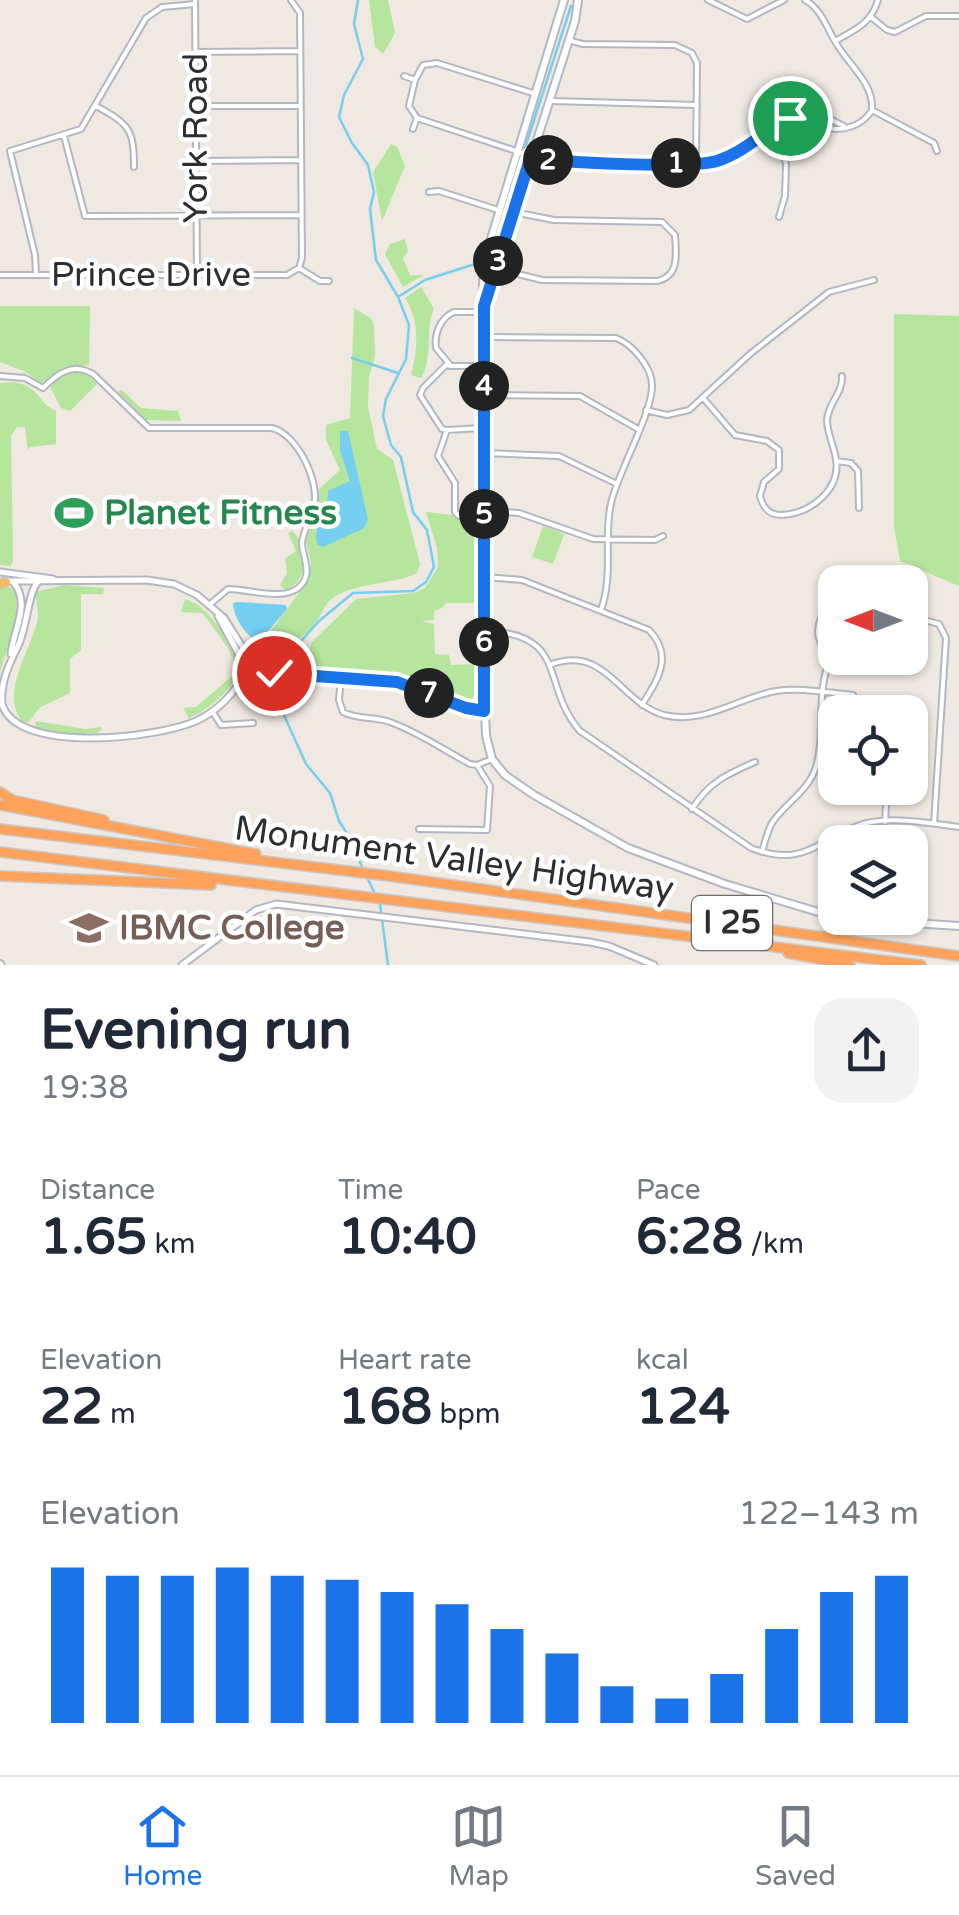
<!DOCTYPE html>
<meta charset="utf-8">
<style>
:root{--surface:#fff;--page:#f2f2f3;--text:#1f2937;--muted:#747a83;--line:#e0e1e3;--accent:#1a73e8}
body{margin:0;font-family:"Varela Round",sans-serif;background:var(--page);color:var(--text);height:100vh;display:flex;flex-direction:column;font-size:38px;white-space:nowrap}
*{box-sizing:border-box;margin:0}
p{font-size:32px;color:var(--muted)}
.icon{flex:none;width:55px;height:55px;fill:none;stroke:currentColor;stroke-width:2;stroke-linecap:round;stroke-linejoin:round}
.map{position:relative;height:965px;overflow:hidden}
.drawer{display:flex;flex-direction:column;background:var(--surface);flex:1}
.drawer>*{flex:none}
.needle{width:65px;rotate:270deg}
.controls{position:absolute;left:818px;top:565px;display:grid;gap:20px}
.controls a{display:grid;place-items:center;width:110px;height:110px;border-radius:20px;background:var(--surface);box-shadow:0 2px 8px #0004;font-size:50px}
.pin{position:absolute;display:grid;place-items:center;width:85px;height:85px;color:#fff;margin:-42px;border:5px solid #fff;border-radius:50%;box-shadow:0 2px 10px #0007}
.km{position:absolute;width:50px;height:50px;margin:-25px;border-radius:50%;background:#222;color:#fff;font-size:28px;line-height:50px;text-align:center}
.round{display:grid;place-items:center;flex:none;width:105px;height:105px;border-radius:30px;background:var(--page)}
.overview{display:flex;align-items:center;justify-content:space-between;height:170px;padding:0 40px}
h1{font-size:55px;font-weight:700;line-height:75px}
.stats{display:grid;grid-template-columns:repeat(3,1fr);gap:15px;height:170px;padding:10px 40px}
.stats div{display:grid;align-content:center}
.stats b{font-size:50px;font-weight:700}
.stats small{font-size:28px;font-weight:400}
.stats p{font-size:28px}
.chart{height:280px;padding:20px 40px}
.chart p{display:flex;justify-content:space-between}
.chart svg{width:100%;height:180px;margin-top:10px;stroke:var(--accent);stroke-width:6}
.tabs{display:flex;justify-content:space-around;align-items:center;height:140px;border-top:2px solid var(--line);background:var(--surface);font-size:28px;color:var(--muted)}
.tabs a{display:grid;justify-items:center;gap:5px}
.tabs .selected{color:var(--accent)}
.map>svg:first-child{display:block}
.green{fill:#b6e59e}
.water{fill:#75cff0}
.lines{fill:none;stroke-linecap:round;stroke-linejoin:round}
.stream{stroke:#75cff0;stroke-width:2.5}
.minor-casing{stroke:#b4b7c1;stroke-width:8}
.tertiary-casing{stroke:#b4b7c1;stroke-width:9}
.secondary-casing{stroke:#b4b7c1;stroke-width:10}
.trunk-casing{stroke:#c9c9c9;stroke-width:11}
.motorway-casing{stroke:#c9c9c9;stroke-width:12}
.minor{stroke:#fff;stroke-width:4}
.tertiary{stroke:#fff;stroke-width:5}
.secondary{stroke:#fff;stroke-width:6}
.trunk{stroke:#f8ba60;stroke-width:8}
.motorway{stroke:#ffa35c;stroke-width:9}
.route-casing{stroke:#fff;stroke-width:20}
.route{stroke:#1a73e8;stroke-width:12}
.labels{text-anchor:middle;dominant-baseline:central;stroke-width:9;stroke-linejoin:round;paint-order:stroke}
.shield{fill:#fff;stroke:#6d6d6d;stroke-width:2.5}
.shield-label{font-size:32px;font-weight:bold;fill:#2e2e2e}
.street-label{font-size:35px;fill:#2e2e2e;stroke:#fff}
.leisure-label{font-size:35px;font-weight:bold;fill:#27864d;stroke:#fff;text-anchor:start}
.education-label{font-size:35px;font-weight:bold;fill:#785e54;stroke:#fff;text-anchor:start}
</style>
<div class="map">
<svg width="959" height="965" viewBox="0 0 959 965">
<rect width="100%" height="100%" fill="#efe9e1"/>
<!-- green -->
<path class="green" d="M 369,0 L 388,0 L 395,33 L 383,54 L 375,47 Z
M 391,144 L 397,147 L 405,166 L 382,221 L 373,172 Z
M 405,239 L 408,251 L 403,258 L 410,275 L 424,275 L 403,287 L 385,254 L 390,244 Z
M 421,287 L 434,309 C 424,331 434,357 421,378 L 411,375 C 418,349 420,321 405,298 Z
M 0,306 L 90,306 L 89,365 L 64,367 L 41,383 L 26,372 L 0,362 Z
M 354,308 L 372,319 L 374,325 L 375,356 L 369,377 L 368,407 L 377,449 L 393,460 L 420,564 L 417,573 C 393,586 344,581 326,605 C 321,613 317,623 309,631 C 298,641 285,643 281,659 L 269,663 L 256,651 L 307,582 L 311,563 L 306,541 L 318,507 L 318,490 L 340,470 L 326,440 L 326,425 L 350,418 Z
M 894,314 L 959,316 L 959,586 L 900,561 L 894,527 Z
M 75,372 L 86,374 L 97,384 L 70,411 L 61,408 L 50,387 L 61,377 Z
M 15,382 C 41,388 38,403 56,411 L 56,444 L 30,447 L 28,450 L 25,427 L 17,427 L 11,436 L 13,562 L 10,566 L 0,565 L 0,383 Z
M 122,390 L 141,408 L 178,411 L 181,421 L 146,420 L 117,391 Z
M 426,512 L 478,518 L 477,603 L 446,603 L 442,608 L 434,611 L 434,620 L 421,621 L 434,624 L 435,654 L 449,655 L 451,665 L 477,664 L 474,696 L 470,702 L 389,675 L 291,666 L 309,657 L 311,643 L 356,599 L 414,593 L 425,588 L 438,567 L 437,548 Z
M 543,526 L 564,534 L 553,564 L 532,557 Z
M 292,530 C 308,546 310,582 285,590 L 280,585 L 287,573 L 285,558 L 296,551 L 288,533 Z
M 64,585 L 104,588 L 103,594 L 81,594 L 81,650 L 70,659 L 70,693 L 39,708 L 29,722 L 23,723 C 0,694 28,655 37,623 C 40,612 35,602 36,592 Z
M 8,587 L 17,589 L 16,621 L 0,672 L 0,589 Z
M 185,599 C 207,604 234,643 239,669 C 235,688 208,710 189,718 L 183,708 L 196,707 L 238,671 C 232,651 216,630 202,613 L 181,612 Z
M 35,721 L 85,729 L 101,727 L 101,730 L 97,733 L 72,734 L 36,729 Z"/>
<!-- water -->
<path class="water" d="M 340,431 L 348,431 L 368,520 L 364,528 L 323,547 L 317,544 C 312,527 329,510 328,491 L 350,481 L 340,451 Z
M 239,602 L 286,605 L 287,609 L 264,636 L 257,640 C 244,635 233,615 233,603 Z"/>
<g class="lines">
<!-- stream -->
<path class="stream" d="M 525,148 L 571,6
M 494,247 L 523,158
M 398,297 L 425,280 L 478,263
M 352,358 L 398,373
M 288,662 L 293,650 L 319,621 L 353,593 L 413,591 L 426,582 L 434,567 L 427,530 L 413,512 L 401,457 L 391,445 L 383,416 L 386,399 L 406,359 L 409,325 L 398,297 L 376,260 L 370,209 L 374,192 L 368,165 L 352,143 L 339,117 L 344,95 L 363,59 L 354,24 L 358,0
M 286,683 L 283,713 L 306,764 L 330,793 L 339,821 L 353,843 L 363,870
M 367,877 L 376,896
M 380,904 L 388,965"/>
<!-- minor casing -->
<g class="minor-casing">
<path id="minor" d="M 195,0 L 197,275
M 291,0 L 300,13 L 302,258 L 299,268
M 708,0 L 747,19 L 784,0
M 805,0 C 823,10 827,30 838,46 C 850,66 874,84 872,110
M 871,17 L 887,30 L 895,32 L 926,16 L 959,16
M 571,41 L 583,44 L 675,45 L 692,53 L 697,63 L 696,163
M 835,41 C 855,30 871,24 878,0
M 195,52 L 300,51
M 404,76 L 415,80 L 423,65 L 437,63 L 536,94
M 415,80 L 409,106 L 417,118 L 531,156 L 558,162 L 705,163 L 746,148 L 767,129 L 796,117 L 828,118 L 844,126
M 552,101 L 697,105
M 96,106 C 129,124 134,129 134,167
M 195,106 L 301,106
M 872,110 L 934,143 L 937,151
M 810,118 C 827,136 859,131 872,110
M 413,129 L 417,118
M 64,136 L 85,216 L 301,215
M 196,161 L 301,160
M 429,192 L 439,191 L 498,210
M 779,217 L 785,196 L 786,164 L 773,112 L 792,87
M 485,266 L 542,280 L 658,281 C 680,275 676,254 675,235 L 662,222 L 554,220 L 513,212
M 299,268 L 320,281 L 329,281
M 36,274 L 35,255 L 10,151 L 81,129 L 146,18 L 162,7 L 195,4
M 0,275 L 287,275 L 299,268
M 482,312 L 454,312 C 440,318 434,334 436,348 L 451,366 L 446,365 L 423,388 L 420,395 L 442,429 L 447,430 L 438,456 L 455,483 L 455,512 L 459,516 L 484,516
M 484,337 L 616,338 C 632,344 652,367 652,385 C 653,412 618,472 611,503 C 603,539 614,573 601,610
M 451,366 L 481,366
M 0,376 L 25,378 L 43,388 C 58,373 73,362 93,374 L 149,428 L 272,428 C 297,434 320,481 314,506 C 312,518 302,532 302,544 C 303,559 314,575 298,588 C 283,601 247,589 228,589 L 209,605
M 484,395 L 580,396 L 638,429
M 704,399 L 735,435 L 767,441 L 779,450 L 779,469 L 764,482 L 760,496 C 763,507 768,515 781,515 C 810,514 841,490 836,459 C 834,446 827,433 827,420 C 828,403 843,393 842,376
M 646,410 L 667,415 L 689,410 L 750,354 L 829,292 L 874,280
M 447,430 L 482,428
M 484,453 L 559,456 L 617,484
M 836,461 L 851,463 L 858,471 L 859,508
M 484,511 L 519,513 L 593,539 L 655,540 L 663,536
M 485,577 L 522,580 L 649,630 C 674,656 658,679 642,705
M 831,604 C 815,621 812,640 832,655
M 910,616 L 939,624 L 946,638 L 934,824
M 910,622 L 922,620
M 484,631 C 570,633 540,686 580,731 L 751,848 C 807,869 817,838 863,824 C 891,816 930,823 959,827
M 552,664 C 606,645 619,702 664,715 C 705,725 737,698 776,691 C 800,687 829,693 853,695
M 341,677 L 339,700 L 343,712 C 358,720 374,716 390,722 C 418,732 444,750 470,764 L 477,765 L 492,759
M 212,711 L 221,725 L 253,723
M 692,809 C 708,783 727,774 755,762
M 885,822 L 887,788
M 419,829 L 487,830 L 490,786 L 477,765
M 762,852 C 765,842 767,832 772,823 C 786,802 808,792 816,767 C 827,730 813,685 835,651"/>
</g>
<!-- tertiary casing -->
<g class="tertiary-casing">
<path id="tertiary" d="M 0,572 L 53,579
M 4,581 L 147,580 L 174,584 L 197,595 L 224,618 L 253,664
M 38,582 C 28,592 27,628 18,646 C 9,664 0,683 2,704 C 17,755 158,738 196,721 C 216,712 236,693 244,673
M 218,616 L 241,658 L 244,671
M 11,654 C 13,631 31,604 14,583
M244 673a9 9 0 1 1 18 0a9 9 0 1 1-18 0Z
M 261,678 C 291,666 386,677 417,689 C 440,696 460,709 485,711
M 182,965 L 256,910 L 276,904 L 590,942 L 609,946 L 654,965"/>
</g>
<!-- secondary casing -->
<g class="secondary-casing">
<path id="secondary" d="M 564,0 L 483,265 L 485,711 L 486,736 L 492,759 L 505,775 L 534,795 L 628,848 L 725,884 L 835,917
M 484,306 L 575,21 L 578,0
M 836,918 L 959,926
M 0,964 L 1,965"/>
</g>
<!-- trunk casing -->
<g class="trunk-casing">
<path id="trunk" d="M 0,584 L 6,582"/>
</g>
<!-- motorway casing -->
<g class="motorway-casing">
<path id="motorway" d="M 0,792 L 12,800 L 104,820
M 0,805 L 256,854
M 0,829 L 389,876 L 959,956
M 0,852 L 921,965
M 0,876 L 211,885
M 788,953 L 850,965"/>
</g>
<!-- minor -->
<use href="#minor" class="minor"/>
<!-- tertiary -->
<use href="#tertiary" class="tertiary"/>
<!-- secondary -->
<use href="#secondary" class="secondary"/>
<!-- trunk -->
<use href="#trunk" class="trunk"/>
<!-- motorway -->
<use href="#motorway" class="motorway"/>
</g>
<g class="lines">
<!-- route casing -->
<g class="route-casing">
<path id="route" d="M 274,673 L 397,682 L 466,708 L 484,711 L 484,306 L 531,156 C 557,164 693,168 717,161 C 746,152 764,130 790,118"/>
</g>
<!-- route -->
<use href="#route" class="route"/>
</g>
<!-- icons -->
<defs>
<g id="stadium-bare" transform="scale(3)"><path d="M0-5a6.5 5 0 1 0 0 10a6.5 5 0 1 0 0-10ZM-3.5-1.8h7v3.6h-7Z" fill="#2e9e5b" stroke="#fff" stroke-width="2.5" paint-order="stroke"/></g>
<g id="university-bare" transform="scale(3)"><path d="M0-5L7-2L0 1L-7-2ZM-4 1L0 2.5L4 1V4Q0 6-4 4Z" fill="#8d6e63" stroke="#fff" stroke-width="2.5" paint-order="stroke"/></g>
</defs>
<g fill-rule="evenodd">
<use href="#stadium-bare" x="74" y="513"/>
<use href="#university-bare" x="89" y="928"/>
</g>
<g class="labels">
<!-- shield labels -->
<rect class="shield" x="692" y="896" width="80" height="54" rx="8"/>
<g class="shield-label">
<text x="732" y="923">I 25</text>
</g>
<!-- street labels -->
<g class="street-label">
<text transform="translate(196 138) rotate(-90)">York Road</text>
<text x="151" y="275">Prince Drive</text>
<text transform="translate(454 859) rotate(8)">Monument Valley Highway</text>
</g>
<!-- leisure labels -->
<g class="leisure-label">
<text x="104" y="513">Planet Fitness</text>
</g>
<!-- education labels -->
<g class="education-label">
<text x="119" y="928">IBMC College</text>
</g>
</g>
</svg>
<div class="controls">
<a><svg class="needle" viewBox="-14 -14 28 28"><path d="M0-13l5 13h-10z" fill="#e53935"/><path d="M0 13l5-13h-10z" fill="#747a83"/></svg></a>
<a><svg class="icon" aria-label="locate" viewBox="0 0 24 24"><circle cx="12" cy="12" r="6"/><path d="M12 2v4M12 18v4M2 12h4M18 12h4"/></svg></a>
<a><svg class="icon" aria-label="layers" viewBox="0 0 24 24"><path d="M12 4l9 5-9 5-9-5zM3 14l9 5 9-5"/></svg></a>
</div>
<div class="pin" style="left:790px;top:118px;background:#1e9e55"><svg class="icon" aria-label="arrive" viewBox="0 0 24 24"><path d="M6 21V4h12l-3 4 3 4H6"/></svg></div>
<div class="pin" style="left:274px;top:673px;background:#d93025"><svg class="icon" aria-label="check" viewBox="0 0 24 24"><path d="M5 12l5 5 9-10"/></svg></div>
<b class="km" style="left:676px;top:163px">1</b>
<b class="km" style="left:548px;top:160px">2</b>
<b class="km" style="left:498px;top:261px">3</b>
<b class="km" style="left:484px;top:386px">4</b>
<b class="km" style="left:484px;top:514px">5</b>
<b class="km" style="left:484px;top:642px">6</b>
<b class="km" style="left:429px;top:693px">7</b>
</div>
<section class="drawer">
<div class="overview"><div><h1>Evening run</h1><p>19:38</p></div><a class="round"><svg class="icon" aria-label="share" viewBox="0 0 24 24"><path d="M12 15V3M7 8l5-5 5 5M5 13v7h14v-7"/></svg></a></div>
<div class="stats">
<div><p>Distance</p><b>1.65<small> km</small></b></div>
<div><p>Time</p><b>10:40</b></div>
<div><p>Pace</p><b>6:28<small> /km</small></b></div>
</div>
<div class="stats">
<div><p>Elevation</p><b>22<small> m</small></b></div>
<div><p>Heart rate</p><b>168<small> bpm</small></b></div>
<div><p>kcal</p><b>124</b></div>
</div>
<div class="chart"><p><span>Elevation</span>122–143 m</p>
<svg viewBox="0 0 160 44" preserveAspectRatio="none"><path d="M5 44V6M15 44V8M25 44V8M35 44V6M45 44V8M55 44V9M65 44V12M75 44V15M85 44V21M95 44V27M105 44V35M115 44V38M125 44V32M135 44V21M145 44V12M155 44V8"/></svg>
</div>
</section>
<nav class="tabs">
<a class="selected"><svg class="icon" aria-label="home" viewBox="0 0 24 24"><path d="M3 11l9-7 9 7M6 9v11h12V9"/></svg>Home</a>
<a><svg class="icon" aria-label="map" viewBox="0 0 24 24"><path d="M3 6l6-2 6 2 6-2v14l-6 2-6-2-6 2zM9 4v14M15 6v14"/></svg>Map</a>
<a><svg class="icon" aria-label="saved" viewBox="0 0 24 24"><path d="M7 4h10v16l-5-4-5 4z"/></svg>Saved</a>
</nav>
